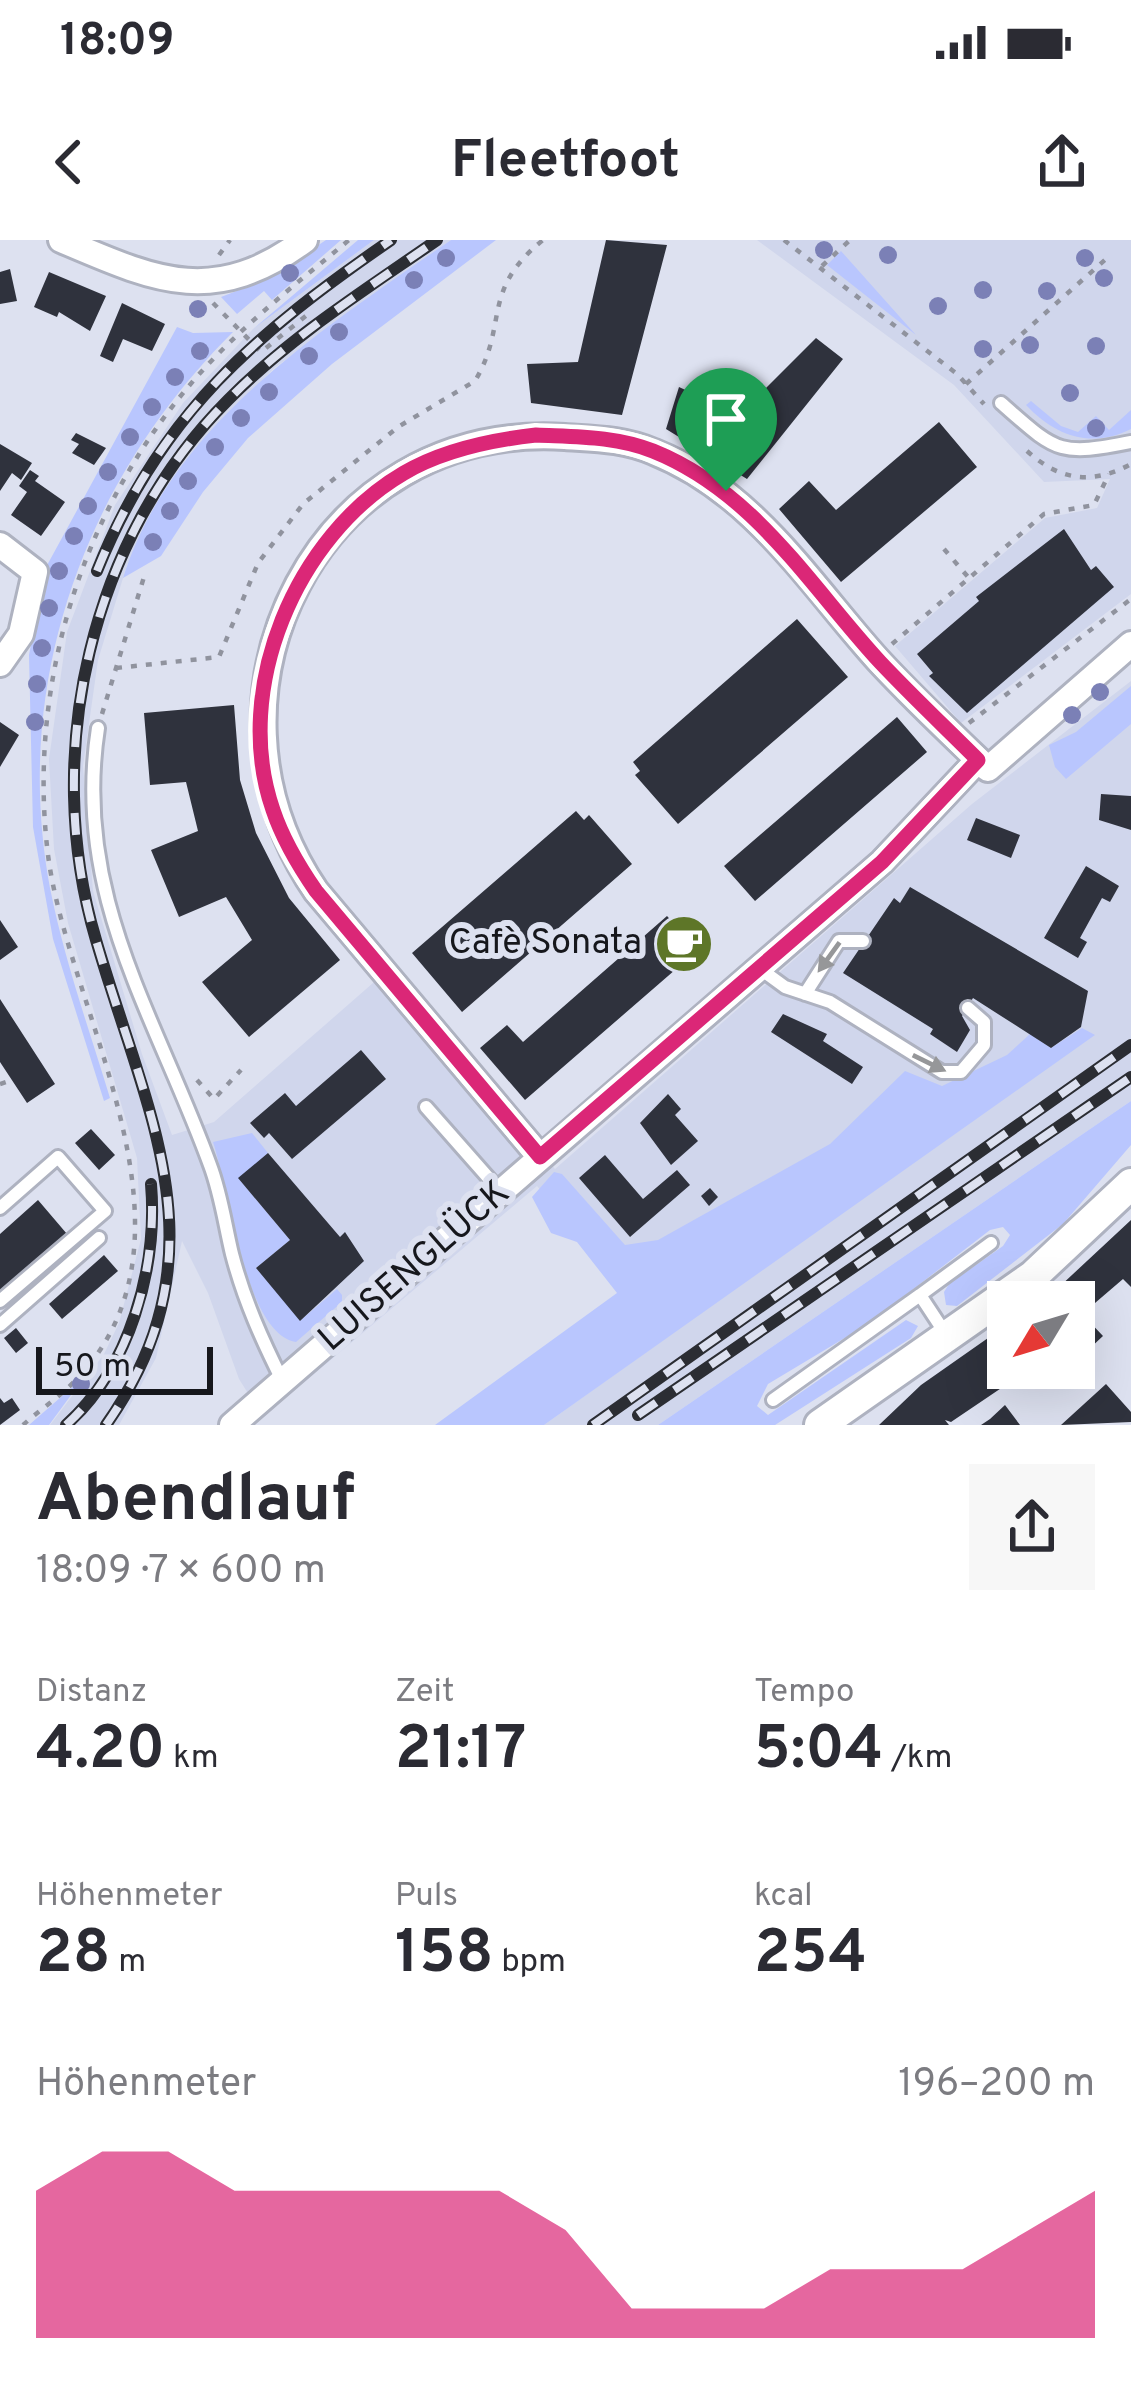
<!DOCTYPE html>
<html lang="de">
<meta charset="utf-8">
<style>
:root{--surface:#fff;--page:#f7f7f7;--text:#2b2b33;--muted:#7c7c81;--accent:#db2777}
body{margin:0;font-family:Overpass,sans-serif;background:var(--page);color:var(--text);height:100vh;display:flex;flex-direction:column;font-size:45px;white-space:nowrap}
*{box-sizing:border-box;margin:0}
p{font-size:39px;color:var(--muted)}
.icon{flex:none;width:66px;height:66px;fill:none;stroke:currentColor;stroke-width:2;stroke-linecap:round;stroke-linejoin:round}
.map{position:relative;height:1185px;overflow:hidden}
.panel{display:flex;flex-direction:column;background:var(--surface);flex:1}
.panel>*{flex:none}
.needle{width:78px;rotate:232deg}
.fabs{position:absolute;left:987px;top:1041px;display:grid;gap:24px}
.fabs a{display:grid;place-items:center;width:108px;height:108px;border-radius:0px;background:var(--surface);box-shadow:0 12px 48px #0002;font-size:60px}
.scale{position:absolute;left:36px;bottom:30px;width:177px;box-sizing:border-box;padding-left:12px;border:6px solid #16171c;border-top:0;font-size:33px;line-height:42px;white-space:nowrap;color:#16171c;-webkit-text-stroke:9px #dde1f0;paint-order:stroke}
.pin{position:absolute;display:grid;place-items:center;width:102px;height:102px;color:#fff;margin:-123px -51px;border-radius:50% 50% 50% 0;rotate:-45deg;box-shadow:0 0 12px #0007}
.pin .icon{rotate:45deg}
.round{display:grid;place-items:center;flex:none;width:126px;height:126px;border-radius:0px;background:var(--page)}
.overview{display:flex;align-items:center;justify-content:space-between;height:204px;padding:0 36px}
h1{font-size:66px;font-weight:700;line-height:90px}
.metrics{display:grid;grid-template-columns:repeat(3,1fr);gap:18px;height:204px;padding:12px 36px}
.metrics div{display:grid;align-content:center}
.metrics b{font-size:60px;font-weight:700}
.metrics small{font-size:33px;font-weight:400}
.metrics p{font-size:33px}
.chart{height:336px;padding:24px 36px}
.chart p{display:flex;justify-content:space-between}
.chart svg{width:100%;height:216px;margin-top:12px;fill:var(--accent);opacity:.7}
.status{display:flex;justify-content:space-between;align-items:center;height:84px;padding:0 60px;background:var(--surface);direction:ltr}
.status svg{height:33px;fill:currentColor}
header{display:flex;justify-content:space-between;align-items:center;height:156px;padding:0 36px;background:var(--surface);font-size:54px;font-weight:700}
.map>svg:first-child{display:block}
.built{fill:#d0d6ec}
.green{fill:#b9c6fe}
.building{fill:#2f323d}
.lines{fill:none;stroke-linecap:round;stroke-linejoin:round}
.service-casing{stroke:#aeb2c0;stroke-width:18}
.minor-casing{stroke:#aeb2c0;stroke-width:30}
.tertiary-casing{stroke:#aeb2c0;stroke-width:36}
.path{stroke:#90939e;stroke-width:4.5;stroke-dasharray:6 9;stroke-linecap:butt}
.service{stroke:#fff;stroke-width:12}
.minor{stroke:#fff;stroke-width:24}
.tertiary{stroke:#fff;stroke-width:30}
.rail-casing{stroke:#2b2d33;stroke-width:12}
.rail{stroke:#dde1f0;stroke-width:8;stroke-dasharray:22;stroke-linecap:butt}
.tree{fill:#7b80b6}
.oneway{fill:#969799}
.route-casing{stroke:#fff;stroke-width:24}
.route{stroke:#db2777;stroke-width:15}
.labels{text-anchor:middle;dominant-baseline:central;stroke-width:12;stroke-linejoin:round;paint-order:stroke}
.poi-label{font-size:36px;fill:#16171c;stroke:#dde1f0;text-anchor:end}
.street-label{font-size:36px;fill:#16171c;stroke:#dde1f0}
</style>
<div class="status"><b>18:09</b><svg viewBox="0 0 49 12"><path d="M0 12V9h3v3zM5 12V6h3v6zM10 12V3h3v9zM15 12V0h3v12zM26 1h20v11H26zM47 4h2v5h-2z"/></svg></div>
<header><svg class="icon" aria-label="back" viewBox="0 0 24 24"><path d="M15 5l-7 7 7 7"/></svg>Fleetfoot<svg class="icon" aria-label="share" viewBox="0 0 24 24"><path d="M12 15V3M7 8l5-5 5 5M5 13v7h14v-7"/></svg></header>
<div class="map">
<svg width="1131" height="1185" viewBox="0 0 1131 1185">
<rect width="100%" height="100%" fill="#dde1f0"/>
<!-- built -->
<path class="built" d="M 374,0 L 451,0 L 273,129 L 199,207 L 127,325 L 98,420 L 83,526 L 93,651 L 142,814 L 172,895 L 214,882 L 389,729 L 555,929 L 972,564 L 1131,441 L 1131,861 L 658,1185 L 544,1185 L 670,1095 L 537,946 L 263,1177 L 239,1139 L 208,1053 L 182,1001 L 156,1118 L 119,1185 L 50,1185 L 104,1114 L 119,1083 L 141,999 L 137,918 L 68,683 L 54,609 L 49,519 L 67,392 L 115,265 L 183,163 L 253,89 Z
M 757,0 L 1131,0 L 1131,354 L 961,483 L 895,406 L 1045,278 L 1097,268 L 1110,239 L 1044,242 L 954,145 Z"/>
<!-- green -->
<path class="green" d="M 326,0 L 341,0 L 272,60 L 264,51 L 237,74 L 221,57 L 268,39 Z
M 358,0 L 374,0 L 253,89 Z
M 451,0 L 496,0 L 332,124 L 248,198 L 203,252 L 161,316 L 123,338 C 172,183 324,88 451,0 Z
M 841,11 L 916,95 L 827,25 Z
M 177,87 L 193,93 L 233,92 C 86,238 11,441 50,648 C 64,719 89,789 110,858 L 104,861 L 53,699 L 33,587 L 29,415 L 45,329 Z
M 1031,161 L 1061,186 L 1078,192 L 1096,176 L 1109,190 L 1131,170 L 1131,189 C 1091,209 1055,196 1026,165 Z
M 1131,446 L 1131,484 L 1066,539 L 1055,527 L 1049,505 L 1076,492 Z
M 1082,788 L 1095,795 L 544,1185 L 435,1185 L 617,1053 L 577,1002 L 551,993 L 532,957 L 554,932 L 562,934 L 625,1005 L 658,1000 L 830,904 L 905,831 L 942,846 L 1007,815 L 1030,794 L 1051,808 Z
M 1131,861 L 1131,905 L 1063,984 L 957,1066 L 946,1065 L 944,1052 L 949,1044 L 1003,1006 L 1010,995 L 1003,987 L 990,990 L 868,1084 L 768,1144 L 757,1166 L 768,1175 L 906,1080 L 918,1086 L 911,1098 L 775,1185 L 658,1185 Z
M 252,893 L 268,913 L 239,939 L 290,1000 L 256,1028 L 301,1080 L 337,1049 L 342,1055 L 342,1062 L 296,1102 C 245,1095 228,946 213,902 Z
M 85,1136 L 49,1185 L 29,1185 Z"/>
<!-- building -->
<path class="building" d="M 606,0 L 667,5 L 622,175 L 531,163 L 527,124 L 578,122 Z
M 10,29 L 17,61 L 0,64 L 0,32 Z
M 49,32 L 106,56 L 90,91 L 59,72 L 57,77 L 34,67 Z
M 122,63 L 165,84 L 152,111 L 123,99 L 113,122 L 100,116 Z
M 816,98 L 843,119 L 747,239 L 666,189 L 679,147 L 739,175 Z
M 939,182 L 977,227 L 841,342 L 779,269 L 809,241 L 836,270 Z
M 76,193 L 106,208 L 94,225 L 72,213 L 79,204 L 71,200 Z
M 0,204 L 32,223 L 21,240 L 12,233 L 0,251 Z
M 30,230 L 39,236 L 35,241 L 65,262 L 41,296 L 11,275 L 27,252 L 19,246 Z
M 1064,289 L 1091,330 L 1096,326 L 1114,347 L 967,473 L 929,436 L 933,433 L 917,414 L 979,361 L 976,357 Z
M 797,379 L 848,437 L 678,584 L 635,535 L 640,531 L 633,522 Z
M 234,465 L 240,540 L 256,593 L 289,658 L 340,720 L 249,797 L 202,742 L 252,700 L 226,657 L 179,677 L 151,610 L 198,591 L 186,542 L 150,545 L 144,473 Z
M 897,477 L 927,512 L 755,661 L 724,626 Z
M 0,482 L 19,495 L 0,527 Z
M 1101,554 L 1131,556 L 1131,590 L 1099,580 Z
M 576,571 L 584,580 L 589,575 L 632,624 L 462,772 L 412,713 Z
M 976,578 L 1020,595 L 1011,618 L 967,600 Z
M 1086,626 L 1119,646 L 1110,662 L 1102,658 L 1080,698 L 1087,702 L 1078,718 L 1044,698 Z
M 910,647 L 1088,751 L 1081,787 L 1051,808 L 973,758 L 962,776 L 970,790 L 957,812 L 930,794 L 933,789 L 843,733 L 894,658 L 900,663 Z
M 667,676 L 698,710 L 525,860 L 480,808 L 507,785 L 523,802 Z
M 0,680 L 18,707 L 0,720 Z
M 0,759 L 55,844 L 27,863 L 0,822 Z
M 783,774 L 827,794 L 823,801 L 863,827 L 852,844 L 771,792 Z
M 361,810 L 386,839 L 292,919 L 269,893 L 264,898 L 250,883 L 285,853 L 296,866 Z
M 668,854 L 681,869 L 675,875 L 698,901 L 671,925 L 640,883 Z
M 91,889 L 115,915 L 99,930 L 75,903 Z
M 268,913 L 340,997 L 345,992 L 364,1021 L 300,1081 L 256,1028 L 290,1000 L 238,938 Z
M 605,915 L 643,959 L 677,930 L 690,945 L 630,997 L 579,938 Z
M 710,948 L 718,957 L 709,966 L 701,956 Z
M 38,960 L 67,994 L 0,1053 L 0,994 Z
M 1131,980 L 1131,1047 L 1123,1039 L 1074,1081 L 1074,1062 L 1043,1062 Z
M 104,1015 L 118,1031 L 62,1079 L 49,1064 Z
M 1084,1076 L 1103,1096 L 1088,1110 L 1074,1095 L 1074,1085 Z
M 1008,1084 L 1008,1128 L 1031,1128 L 951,1182 L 945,1180 L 949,1185 L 879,1185 L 921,1145 Z
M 16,1088 L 28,1103 L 16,1113 L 4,1098 Z
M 1106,1144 L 1131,1172 L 1131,1182 L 1061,1185 Z
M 0,1158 L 4,1163 L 12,1158 L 20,1170 L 0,1185 Z
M 1005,1165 L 1020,1185 L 981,1185 L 990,1179 Z"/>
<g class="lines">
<!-- service casing -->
<g class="service-casing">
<path id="service" d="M 1001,163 C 1056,211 1057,217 1131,202
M 98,488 C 72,655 156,776 210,925 C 221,954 225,985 232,1014 C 244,1060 262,1100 283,1142
M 759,728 L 785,747 L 830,762 L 942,832 L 961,832 L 984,805 L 984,782 L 968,768
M 805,754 L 839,701 L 863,701
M 426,867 L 500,951
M 0,968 L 58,917 L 105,971 L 0,1061
M 920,1055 L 991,1003
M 0,1085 L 99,998
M 773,1160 L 920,1055 L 947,1096"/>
</g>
<!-- minor casing -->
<g class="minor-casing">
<path id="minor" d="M 61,0 C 155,40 213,68 305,0
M 0,305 L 35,332 L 21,394 L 0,424
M 540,917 L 316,651 C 182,454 319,181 565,197 C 596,199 624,199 654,212 C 754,252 809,343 878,420 C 913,458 951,494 988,529 L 1131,404
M 232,1185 L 882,622 L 978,520"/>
</g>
<!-- tertiary casing -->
<g class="tertiary-casing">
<path id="tertiary" d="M 820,1185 L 1033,1036 L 1131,944"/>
</g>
<!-- path -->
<path class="path" d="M 784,0 L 957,134 L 984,164
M 219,15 L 230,0
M 822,26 L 850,0
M 213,63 L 261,112 L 307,75
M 966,144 L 1107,18
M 1027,211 C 1060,241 1092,245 1131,224
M 944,309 L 968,337
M 892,404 L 1044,274 L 1094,265 L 1109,234
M 116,428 L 219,417 L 258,323 L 303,264 L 398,187 L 475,141 C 509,84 480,51 543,0
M 102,474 L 144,337
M 969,483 L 1131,359
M 197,840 L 214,859 L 241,830
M 0,844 L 12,840
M 23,1185 C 43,1167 68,1151 85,1130 C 208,985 68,771 48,615 C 27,445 82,269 194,140 C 239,88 296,44 349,0"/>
<!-- service -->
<use href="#service" class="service"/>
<!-- minor -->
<use href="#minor" class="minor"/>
<!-- tertiary -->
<use href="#tertiary" class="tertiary"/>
<!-- rail casing -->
<g class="rail-casing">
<path id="rail" d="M 97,331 C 160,174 256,93 391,0
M 638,1175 L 1131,837
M 66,1185 C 130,1128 158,1027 151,944
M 106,1185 C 227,1012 147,876 96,700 C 41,514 90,298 228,160 C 290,97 365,50 437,0
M 593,1185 L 1131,805"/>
</g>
<!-- rail -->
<use href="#rail" class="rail"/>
</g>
<!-- trees -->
<g class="tree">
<circle cx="824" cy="10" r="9"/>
<circle cx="888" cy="15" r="9"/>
<circle cx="446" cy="18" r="9"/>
<circle cx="1085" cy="18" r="9"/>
<circle cx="290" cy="33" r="9"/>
<circle cx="1104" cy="38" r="9"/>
<circle cx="414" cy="40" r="9"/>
<circle cx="983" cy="50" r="9"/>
<circle cx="1047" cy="51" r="9"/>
<circle cx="938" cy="66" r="9"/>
<circle cx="198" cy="69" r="9"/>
<circle cx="339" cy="92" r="9"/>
<circle cx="1030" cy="105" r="9"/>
<circle cx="1096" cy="106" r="9"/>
<circle cx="983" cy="109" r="9"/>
<circle cx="200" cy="111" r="9"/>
<circle cx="309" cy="116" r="9"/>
<circle cx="175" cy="137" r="9"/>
<circle cx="269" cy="152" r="9"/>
<circle cx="1070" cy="153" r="9"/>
<circle cx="152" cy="167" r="9"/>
<circle cx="241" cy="178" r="9"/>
<circle cx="1096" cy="188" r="9"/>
<circle cx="130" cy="197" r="9"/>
<circle cx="215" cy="207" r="9"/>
<circle cx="108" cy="232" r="9"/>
<circle cx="188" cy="241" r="9"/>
<circle cx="88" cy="266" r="9"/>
<circle cx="170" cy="271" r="9"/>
<circle cx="74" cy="296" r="9"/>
<circle cx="153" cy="302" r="9"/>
<circle cx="59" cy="331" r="9"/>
<circle cx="49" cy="368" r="9"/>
<circle cx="42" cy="408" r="9"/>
<circle cx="37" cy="444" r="9"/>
<circle cx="1100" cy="452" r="9"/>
<circle cx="1072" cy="475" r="9"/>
<circle cx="35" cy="482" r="9"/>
<circle cx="81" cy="1144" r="9"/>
</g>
<!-- one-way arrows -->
<defs><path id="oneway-solid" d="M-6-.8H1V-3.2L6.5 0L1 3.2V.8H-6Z" transform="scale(3)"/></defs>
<g class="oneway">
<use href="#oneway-solid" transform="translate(829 717) rotate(126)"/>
<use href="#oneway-solid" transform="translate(929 823) rotate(26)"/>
</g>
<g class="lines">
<!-- route casing -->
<g class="route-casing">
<path id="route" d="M 536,195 C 576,197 615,196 653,211 C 755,252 809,345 880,422 C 912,456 945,487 978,520 L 882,622 L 540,917 L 316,651 C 298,625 283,600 273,570 C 231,449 296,296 404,233 C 443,210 491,200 536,195 Z"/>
</g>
<!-- route -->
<use href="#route" class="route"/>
</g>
<!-- icons -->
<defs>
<g id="cafe-disc" transform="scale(3)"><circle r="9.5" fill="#5e7628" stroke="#dde1f0"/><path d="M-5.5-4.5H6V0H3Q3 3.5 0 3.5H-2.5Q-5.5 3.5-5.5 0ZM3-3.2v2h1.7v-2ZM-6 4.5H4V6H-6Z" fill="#fff"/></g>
</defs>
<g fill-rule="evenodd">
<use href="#cafe-disc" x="684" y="704"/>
</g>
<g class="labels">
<!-- poi labels -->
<g class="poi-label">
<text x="642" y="704">Cafè Sonata</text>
</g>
<!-- street labels -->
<g class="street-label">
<text transform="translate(415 1027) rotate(-41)">LUISENGLÜCK</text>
</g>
</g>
</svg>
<div class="fabs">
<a><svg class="needle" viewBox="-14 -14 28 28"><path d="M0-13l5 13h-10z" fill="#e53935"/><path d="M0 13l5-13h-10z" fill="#7c7c81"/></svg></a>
</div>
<div class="scale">50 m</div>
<div class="pin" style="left:726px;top:251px;background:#1e9e55"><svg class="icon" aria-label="arrive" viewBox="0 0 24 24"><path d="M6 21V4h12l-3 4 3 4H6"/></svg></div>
</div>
<section class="panel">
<div class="overview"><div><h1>Abendlauf</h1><p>18:09 · 7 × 600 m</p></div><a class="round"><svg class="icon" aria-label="share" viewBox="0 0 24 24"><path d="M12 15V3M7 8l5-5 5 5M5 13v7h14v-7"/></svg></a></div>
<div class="metrics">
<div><p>Distanz</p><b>4.20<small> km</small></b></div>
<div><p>Zeit</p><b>21:17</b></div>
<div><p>Tempo</p><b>5:04<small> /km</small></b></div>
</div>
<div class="metrics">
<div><p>Höhenmeter</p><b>28<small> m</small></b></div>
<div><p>Puls</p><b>158<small> bpm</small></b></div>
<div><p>kcal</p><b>254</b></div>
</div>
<div class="chart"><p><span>Höhenmeter</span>196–200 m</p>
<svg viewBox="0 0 160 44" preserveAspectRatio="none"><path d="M0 44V14L10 6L20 6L30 14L40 14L50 14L60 14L70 14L80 22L90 38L100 38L110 38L120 30L130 30L140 30L150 22L160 14V44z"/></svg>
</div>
</section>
